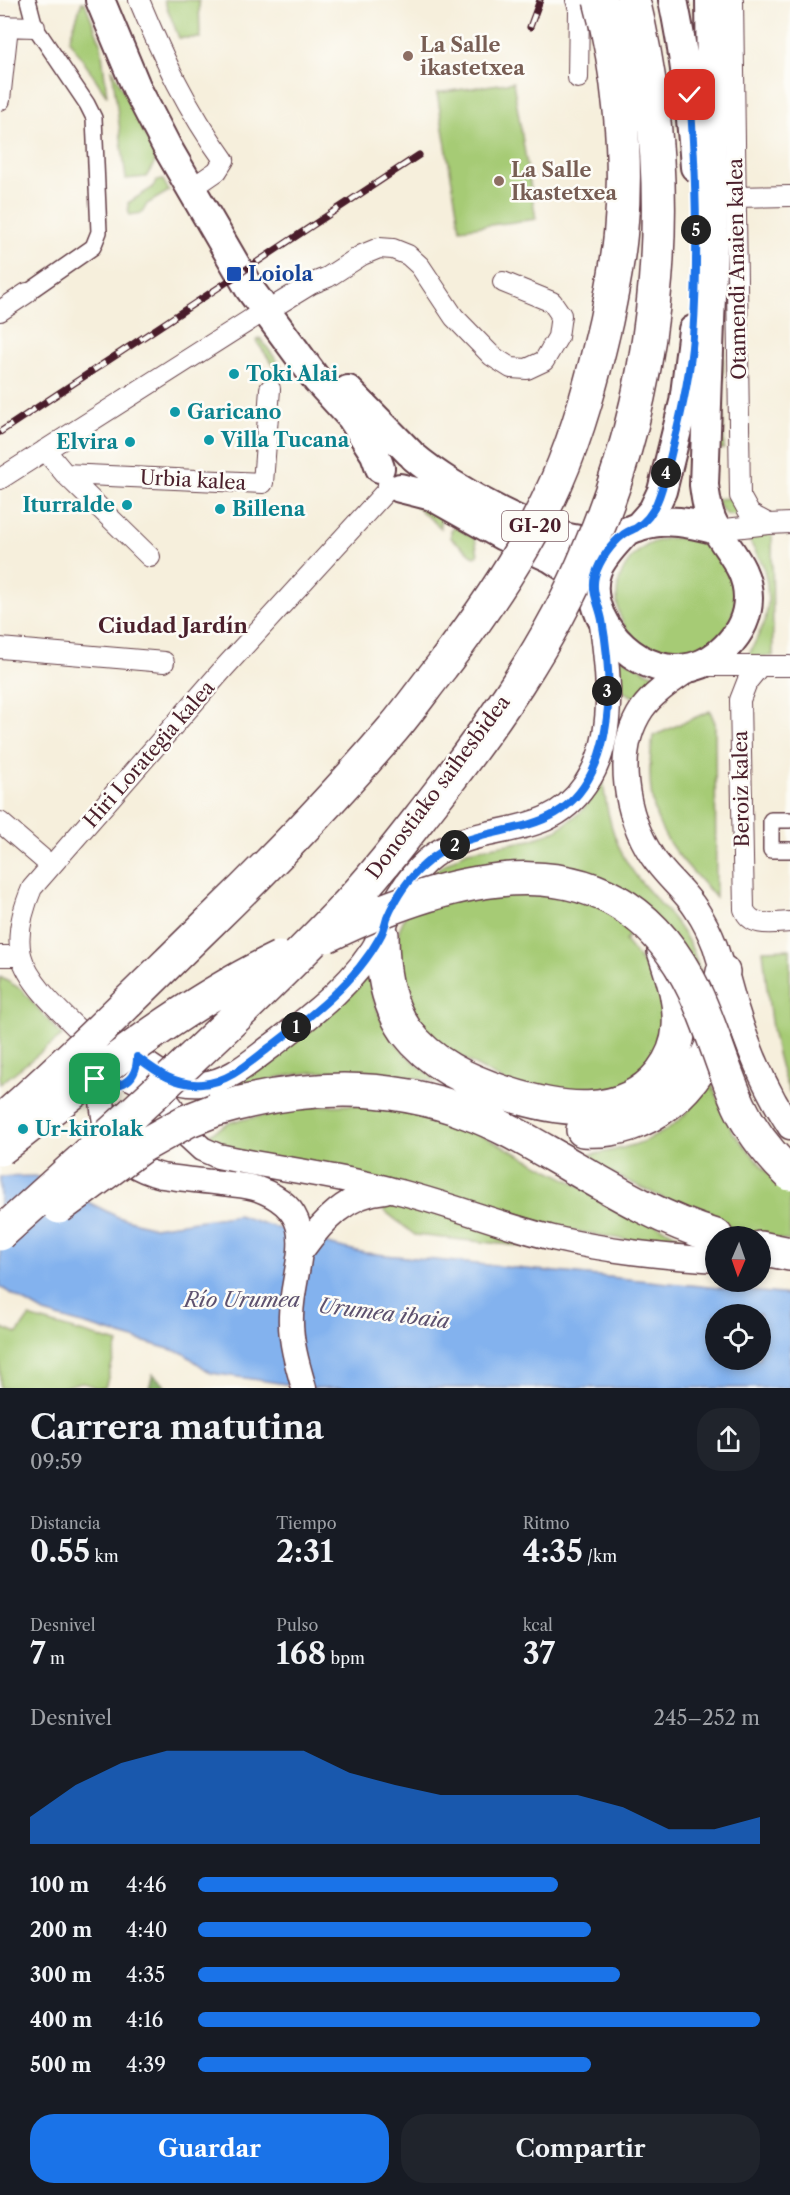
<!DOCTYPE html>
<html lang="es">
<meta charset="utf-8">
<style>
:root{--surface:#171b24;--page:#20242c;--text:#f1f3f6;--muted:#9ea1a6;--accent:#1a73e8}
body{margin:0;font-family:"Libre Caslon Text",serif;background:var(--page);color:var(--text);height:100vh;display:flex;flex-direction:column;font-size:22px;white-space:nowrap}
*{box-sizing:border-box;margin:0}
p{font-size:20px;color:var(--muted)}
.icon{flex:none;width:33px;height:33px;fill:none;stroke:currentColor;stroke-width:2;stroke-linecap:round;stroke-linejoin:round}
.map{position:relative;height:1388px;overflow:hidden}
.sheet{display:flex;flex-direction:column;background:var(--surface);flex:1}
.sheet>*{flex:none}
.needle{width:39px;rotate:182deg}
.controls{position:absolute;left:705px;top:1226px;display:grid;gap:12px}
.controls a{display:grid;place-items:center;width:66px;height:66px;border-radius:50%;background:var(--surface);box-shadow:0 3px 9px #0003;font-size:30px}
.pin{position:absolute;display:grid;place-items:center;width:51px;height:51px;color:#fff;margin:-26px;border-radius:12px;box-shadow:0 3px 9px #0006}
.km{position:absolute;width:30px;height:30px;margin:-15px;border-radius:50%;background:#222;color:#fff;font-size:16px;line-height:30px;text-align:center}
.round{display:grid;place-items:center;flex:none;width:63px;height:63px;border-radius:24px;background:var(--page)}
.head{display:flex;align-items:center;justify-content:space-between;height:102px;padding:0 30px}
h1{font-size:33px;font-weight:800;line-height:45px}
.figures{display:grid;grid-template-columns:repeat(3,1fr);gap:9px;height:102px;padding:6px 30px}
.figures div{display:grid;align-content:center}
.figures b{font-size:30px;font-weight:800}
.figures small{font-size:16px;font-weight:400}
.figures p{font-size:16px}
.chart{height:168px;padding:12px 30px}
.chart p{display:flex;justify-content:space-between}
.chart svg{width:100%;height:108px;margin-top:6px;fill:var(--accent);opacity:.7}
.action{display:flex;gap:12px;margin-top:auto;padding:12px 30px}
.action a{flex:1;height:69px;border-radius:24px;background:var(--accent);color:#fff;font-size:24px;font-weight:800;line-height:69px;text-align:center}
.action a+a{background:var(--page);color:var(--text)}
ul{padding:0 30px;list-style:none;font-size:20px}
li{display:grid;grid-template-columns:96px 72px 1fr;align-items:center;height:45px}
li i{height:15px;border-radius:8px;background:var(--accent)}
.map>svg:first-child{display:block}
.green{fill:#a6cb75;stroke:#787550;stroke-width:1.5}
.forest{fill:#84af66;stroke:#676748;stroke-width:1.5}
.water{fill:#83b2ee;stroke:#66688c;stroke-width:1.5;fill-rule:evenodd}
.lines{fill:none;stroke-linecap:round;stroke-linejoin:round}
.pedestrian-casing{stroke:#643e46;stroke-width:18}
.minor-casing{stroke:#643e46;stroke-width:22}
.tertiary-casing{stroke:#643e46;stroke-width:27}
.secondary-casing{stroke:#643e46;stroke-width:32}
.motorway-casing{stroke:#643e46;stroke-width:36}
.pedestrian{stroke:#fff;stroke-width:15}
.minor{stroke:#fff;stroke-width:20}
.tertiary{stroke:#fff;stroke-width:24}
.secondary{stroke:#fff;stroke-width:28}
.motorway{stroke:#fff;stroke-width:33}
.rail-casing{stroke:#4a1f2b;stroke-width:7}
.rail{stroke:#fdfcf7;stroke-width:4.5;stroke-dasharray:14;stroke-linecap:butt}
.motorway-bridge-casing{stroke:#643e46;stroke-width:36;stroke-linecap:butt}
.motorway-bridge{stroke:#fff;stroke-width:33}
.route-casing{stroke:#fff;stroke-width:12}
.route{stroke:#1a73e8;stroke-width:8}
.education-dot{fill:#8d6e63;stroke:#fdfcf7;stroke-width:2}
.transit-dot{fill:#1a4fb4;stroke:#fdfcf7;stroke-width:2}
.culture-dot{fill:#0f9aa8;stroke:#fdfcf7;stroke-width:2}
.labels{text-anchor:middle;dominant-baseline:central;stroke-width:5;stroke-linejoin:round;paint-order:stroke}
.shield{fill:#fdfcf7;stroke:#806168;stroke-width:1.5}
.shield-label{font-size:18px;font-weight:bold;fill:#4a1f2b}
.education-label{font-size:20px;font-weight:bold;fill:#785e54;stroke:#fdfcf7;text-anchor:start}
.street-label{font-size:20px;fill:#4a1f2b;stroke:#fdfcf7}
.transit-label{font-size:20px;font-weight:bold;fill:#164399;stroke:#fdfcf7;text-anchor:start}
.culture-label{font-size:20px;font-weight:bold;fill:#0d838f;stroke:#fdfcf7;text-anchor:start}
.neighbourhood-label{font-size:21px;font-weight:bold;fill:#4a1f2b;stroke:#fdfcf7}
.water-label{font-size:21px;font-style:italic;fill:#5e526f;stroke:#fdfcf7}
</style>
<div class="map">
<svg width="790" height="1388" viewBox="0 0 790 1388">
<rect width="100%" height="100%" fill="#fdfcf7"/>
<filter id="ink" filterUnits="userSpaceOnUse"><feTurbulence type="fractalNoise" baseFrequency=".0167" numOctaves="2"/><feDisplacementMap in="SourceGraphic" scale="12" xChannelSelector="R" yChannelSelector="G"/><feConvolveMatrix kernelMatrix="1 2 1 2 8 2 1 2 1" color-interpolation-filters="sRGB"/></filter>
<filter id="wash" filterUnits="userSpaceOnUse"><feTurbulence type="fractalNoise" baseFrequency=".008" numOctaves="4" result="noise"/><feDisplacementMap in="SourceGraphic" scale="24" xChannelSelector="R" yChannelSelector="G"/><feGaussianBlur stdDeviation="1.35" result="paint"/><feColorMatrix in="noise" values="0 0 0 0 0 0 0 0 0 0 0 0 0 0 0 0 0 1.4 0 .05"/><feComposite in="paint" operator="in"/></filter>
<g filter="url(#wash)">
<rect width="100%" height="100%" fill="#f6efdc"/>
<!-- green -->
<path class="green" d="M 164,0 L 199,0 L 200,38 L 179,38 Z
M 82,2 L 85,3 L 101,44 L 107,96 L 69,40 Z
M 112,68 L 157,159 L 146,177 L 126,179 Z
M 513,82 L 536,219 L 460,229 L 437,93 Z
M 163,180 L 169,191 L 147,204 L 142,213 L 129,215 L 128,203 L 152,188 L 156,181 Z
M 722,298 L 724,449 L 712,449 Z
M 260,338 L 282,367 L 274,366 L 256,341 Z
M 734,498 L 744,516 C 725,516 725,516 715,499 Z
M 421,502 L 440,517 L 441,528 L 413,504 Z
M 455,527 L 475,538 L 478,555 L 475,557 L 451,538 L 451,531 Z
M 772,533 L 773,656 L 748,657 L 765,621 L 768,603 L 767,583 L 763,565 L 746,535 Z
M617 597a59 59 0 1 1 118 0a59 59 0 1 1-118 0Z
M 615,654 L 659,678 L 636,698 L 616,688 Z
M 710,711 L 715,723 L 716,898 C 702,881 686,866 673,848 C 648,815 647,775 653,736 Z
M 603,782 C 606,807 611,834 624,857 C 639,886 666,905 683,933 C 695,950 699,968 704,988 L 647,912 L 625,941 C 649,969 664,989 663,1027 C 663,1036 662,1050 657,1058 C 647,1072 633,1083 622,1095 L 521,1091 L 425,1037 L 403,999 L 395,965 L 399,930 L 416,892 L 434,871 L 467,851 L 531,840 L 557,830 L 582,811 Z
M 790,949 L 790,1093 C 771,1052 768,995 763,950 Z
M 368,964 C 372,1021 396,1054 444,1084 C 391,1071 334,1066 280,1077 C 252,1083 224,1096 197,1105 L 199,1095 Z
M 0,977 L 21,989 L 62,1036 L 0,1084 Z
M 710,1080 L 732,1131 L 774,1180 L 790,1193 L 790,1241 L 763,1237 L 712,1222 L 579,1157 C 619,1150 660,1143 688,1111 C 696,1101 703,1090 710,1080 Z
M 357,1105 L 404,1111 L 442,1121 L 483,1136 L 715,1255 L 557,1228 L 220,1147 L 206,1136 L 231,1122 L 276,1113 L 315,1106 Z
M 384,1199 L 598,1254 L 415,1235 L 371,1200 Z
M 29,1317 L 118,1343 L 105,1388 L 97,1388 L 81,1382 L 61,1388 L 0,1388 L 0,1327 L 17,1334 Z"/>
<!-- forest -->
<path class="forest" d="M 153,1374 L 168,1388 L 149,1388 Z"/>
<!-- water -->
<path class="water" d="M 36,1176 L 118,1217 L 154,1227 L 238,1215 L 323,1243 L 365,1253 L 790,1295 L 790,1388 L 312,1388 L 211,1373 L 183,1353 L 44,1313 L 0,1287 L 0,1177 ZM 716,1314 L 760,1314 L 760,1359 L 716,1359 Z"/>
</g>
<g filter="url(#ink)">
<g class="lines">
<!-- pedestrian casing -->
<g class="pedestrian-casing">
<path id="pedestrian" d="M 27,293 L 93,247 L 99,232 L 94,118 L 87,104 L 35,27 L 28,0
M 790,820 L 771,820 L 771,850 L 790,850"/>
</g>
<!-- minor casing -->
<g class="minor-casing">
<path id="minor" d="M 139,0 C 163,58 187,109 224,160 L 217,171 L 201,182
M 576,0 L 579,9 L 578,78
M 733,0 L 740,496 L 750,514 L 769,524
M 0,26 L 35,27
M 0,100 L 8,26
M 736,197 L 790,196
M 280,303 L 311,284 L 328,277 L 362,255 L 379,248 L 393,249 L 408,255 L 420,266 L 454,317 L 492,356 L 511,368 L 527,369 L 544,361 L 558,337 L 561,315 L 552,302 L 503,282
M 0,311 L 27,293
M 45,450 L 65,474 L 263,483 L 270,389
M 65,474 L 150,557
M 0,479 L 264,311
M 717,530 L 769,524 L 790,523
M 0,648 L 164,662
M 699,666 L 790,666
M 760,666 L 747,682 L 740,700 L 744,909 C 751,928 773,923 790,922
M 0,822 L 50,865
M 0,956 L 21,956
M 93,1044 C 71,1021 29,987 21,955 C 16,932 23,909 32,888 L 225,667 L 389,488 L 388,484"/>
</g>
<!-- tertiary casing -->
<g class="tertiary-casing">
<path id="tertiary" d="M 691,668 C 674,680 654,692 642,709 C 613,752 626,816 652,856 C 665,876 684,890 696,909 C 704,921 710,933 715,946 C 719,958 721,969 728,980 C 741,1031 761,1083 790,1127
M 137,1057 C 158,1072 176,1087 202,1084 C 231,1081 251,1061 273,1045 C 313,1014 357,981 381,936 C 385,929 385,921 389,914 C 400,891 417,865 440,851 C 490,821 547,841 585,785 C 618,738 608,670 601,617
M 131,1078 L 160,1093 L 171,1107 L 189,1137 L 202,1149 L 218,1156 C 277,1169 338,1175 396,1191 C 449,1204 500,1225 553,1238 C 607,1251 661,1256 716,1260
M 101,1083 C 103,1131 109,1163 162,1176 C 182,1179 202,1181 222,1183 C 234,1185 247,1185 258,1189 C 326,1214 292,1265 291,1316 C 290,1340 297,1364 304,1388
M 302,1250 C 323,1221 347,1194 385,1191"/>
</g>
<!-- secondary casing -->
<g class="secondary-casing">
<path id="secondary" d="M 100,0 L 138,91 L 167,147 L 249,288 L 317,380 L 351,417 L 375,454 L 380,468
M 673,0 C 685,56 691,110 695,167
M 348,390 L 410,453
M 414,457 C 452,489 546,543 596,541 C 613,540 625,531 640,526 C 667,517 691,523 717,530
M 400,488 L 432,496 L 503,536 L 551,558 L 577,575 L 590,592
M 638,527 L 653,510 L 662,491 L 684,402 L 693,330
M 624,534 C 614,545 603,556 597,570 C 591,585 594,601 600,615 C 623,665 684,690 726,647 C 739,634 748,617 748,598 C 748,569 729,552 716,529 C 708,515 706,500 704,485 L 713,241 L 710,0"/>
</g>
<!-- motorway casing -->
<g class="motorway-casing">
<path id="motorway" d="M 382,935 C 382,969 386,1002 406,1031 C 431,1064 466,1080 505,1093 C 557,1110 622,1122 661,1073 C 671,1060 678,1043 679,1027 C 681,1000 672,976 664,951
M 215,1110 C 299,1085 386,1081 469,1113 C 499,1124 526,1140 554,1156 C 606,1186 658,1219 716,1236
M 583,1130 C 647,1135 702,1087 718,1027 C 723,1009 718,990 723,972
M 760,1248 L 790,1254"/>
</g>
<!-- pedestrian -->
<use href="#pedestrian" class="pedestrian"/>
<!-- minor -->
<use href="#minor" class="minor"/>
<!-- tertiary -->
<use href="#tertiary" class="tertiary"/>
<!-- secondary -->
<use href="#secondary" class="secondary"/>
<!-- motorway -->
<use href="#motorway" class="motorway"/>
<!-- rail casing -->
<g class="rail-casing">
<path id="rail" d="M 530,27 L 540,0
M 0,432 L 419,155"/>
</g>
<!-- rail -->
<use href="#rail" class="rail"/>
<!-- motorway-bridge casing -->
<g class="motorway-bridge-casing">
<path id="motorway-bridge" d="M 326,936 C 455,873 616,828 694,990 C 712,1027 722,1067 739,1105 C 751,1131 769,1154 790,1174
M 0,1122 C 73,1058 141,989 211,921 C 274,860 335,797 392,730 C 410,709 425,687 442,666 C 486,609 527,549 556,483 C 579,431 593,377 606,321 C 612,291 619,259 621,228 C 628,156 619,69 600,0
M 0,1149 C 89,1080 177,1007 279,958
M 59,1207 L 142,1146 L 187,1121 L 215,1110
M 0,1234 C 115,1130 231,1026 339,914 C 371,881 400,843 429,806 C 490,728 551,643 589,550 C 663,377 678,183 633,0"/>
</g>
<!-- motorway-bridge -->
<use href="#motorway-bridge" class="motorway-bridge"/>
</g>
</g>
<g class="lines" filter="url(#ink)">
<!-- route casing -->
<g class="route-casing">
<path id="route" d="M 95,1079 C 116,1093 137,1083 137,1057 C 157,1072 175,1086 202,1084 C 229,1082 249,1063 270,1047 C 311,1016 355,983 380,937 C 384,931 385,925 387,918 C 395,899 408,879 424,865 C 480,812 561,852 596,763 C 613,720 610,665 602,620 C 599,604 591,593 595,576 C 599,561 612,543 624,534 C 628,531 632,530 636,528 C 647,521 655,509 659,497 C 665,481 669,463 673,446 C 682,411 690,374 693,337 C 699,256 696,175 690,95"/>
</g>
<!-- route -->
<use href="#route" class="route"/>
</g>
<!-- markers -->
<g class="education-dot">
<circle cx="408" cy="56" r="6"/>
<circle cx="499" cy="181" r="6"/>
</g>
<rect class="transit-dot" x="226" y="266" width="16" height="16" rx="3"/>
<g class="culture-dot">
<circle cx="234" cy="374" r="6"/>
<circle cx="175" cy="412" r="6"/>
<circle cx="209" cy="440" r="6"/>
<circle cx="130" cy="442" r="6"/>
<circle cx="127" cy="505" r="6"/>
<circle cx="220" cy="509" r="6"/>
<circle cx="23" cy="1129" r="6"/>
</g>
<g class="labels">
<!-- shield labels -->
<rect class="shield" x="502" y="511" width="66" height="30" rx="4.5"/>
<g class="shield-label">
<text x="535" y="526">GI-20</text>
</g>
<!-- education labels -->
<g class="education-label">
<text x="420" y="45">La Salle<tspan x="420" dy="23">ikastetxea</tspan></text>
<text x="511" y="170">La Salle<tspan x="511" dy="23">Ikastetxea</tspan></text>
</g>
<!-- street labels -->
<g class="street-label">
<text transform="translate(737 269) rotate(-91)">Otamendi Anaien kalea</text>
<text transform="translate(193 480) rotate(3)">Urbia kalea</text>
<text transform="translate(149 754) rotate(-49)">Hiri Lorategia kalea</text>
<text transform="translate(438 787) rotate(-53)">Donostiako saihesbidea</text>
<text transform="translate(741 789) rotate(-91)">Beroiz kalea</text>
</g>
<!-- transit labels -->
<g class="transit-label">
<text x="248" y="274">Loiola</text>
</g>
<!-- culture labels -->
<g class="culture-label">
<text x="246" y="374">Toki Alai</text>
<text x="187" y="412">Garicano</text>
<text x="221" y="440">Villa Tucana</text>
<text x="118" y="442" text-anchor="end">Elvira</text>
<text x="115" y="505" text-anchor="end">Iturralde</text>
<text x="232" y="509">Billena</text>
<text x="35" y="1129">Ur-kirolak</text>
</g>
<!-- neighbourhood labels -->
<g class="neighbourhood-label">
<text x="173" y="625">Ciudad Jardín</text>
</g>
<!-- water labels -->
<g class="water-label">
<text x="242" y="1299">Río Urumea</text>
<text transform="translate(384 1313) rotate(7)">Urumea ibaia</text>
</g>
</g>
</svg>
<div class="controls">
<a><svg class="needle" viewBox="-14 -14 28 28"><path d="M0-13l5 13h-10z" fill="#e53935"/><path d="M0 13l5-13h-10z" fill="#9ea1a6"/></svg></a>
<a><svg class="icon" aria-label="locate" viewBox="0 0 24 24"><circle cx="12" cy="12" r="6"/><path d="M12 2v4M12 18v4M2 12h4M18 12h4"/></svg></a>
</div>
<div class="pin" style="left:95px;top:1079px;background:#1e9e55"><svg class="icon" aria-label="arrive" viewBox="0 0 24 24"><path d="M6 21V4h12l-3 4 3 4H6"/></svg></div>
<div class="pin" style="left:690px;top:95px;background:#d93025"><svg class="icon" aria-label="check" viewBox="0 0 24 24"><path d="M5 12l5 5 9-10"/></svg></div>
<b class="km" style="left:296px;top:1027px">1</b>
<b class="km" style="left:455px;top:845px">2</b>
<b class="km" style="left:607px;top:691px">3</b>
<b class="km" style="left:666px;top:473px">4</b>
<b class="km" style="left:696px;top:230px">5</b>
</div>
<section class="sheet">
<div class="head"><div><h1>Carrera matutina</h1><p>09:59</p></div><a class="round"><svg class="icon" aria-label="share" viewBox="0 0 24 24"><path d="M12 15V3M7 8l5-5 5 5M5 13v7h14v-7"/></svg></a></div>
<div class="figures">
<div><p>Distancia</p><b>0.55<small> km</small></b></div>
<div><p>Tiempo</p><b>2:31</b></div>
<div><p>Ritmo</p><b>4:35<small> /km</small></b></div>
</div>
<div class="figures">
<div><p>Desnivel</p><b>7<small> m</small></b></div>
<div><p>Pulso</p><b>168<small> bpm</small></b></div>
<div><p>kcal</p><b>37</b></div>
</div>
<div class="chart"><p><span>Desnivel</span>245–252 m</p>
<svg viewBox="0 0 160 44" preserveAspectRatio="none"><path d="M0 44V33L10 20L20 11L30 6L40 6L50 6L60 6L70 15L80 20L90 24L100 24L110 24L120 24L130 29L140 38L150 38L160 33V44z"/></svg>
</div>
<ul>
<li><b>100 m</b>4:46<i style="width:64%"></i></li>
<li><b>200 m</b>4:40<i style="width:70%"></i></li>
<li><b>300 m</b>4:35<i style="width:75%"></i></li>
<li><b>400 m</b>4:16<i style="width:100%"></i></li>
<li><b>500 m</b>4:39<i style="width:70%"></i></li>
</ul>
<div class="action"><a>Guardar</a><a>Compartir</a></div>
</section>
